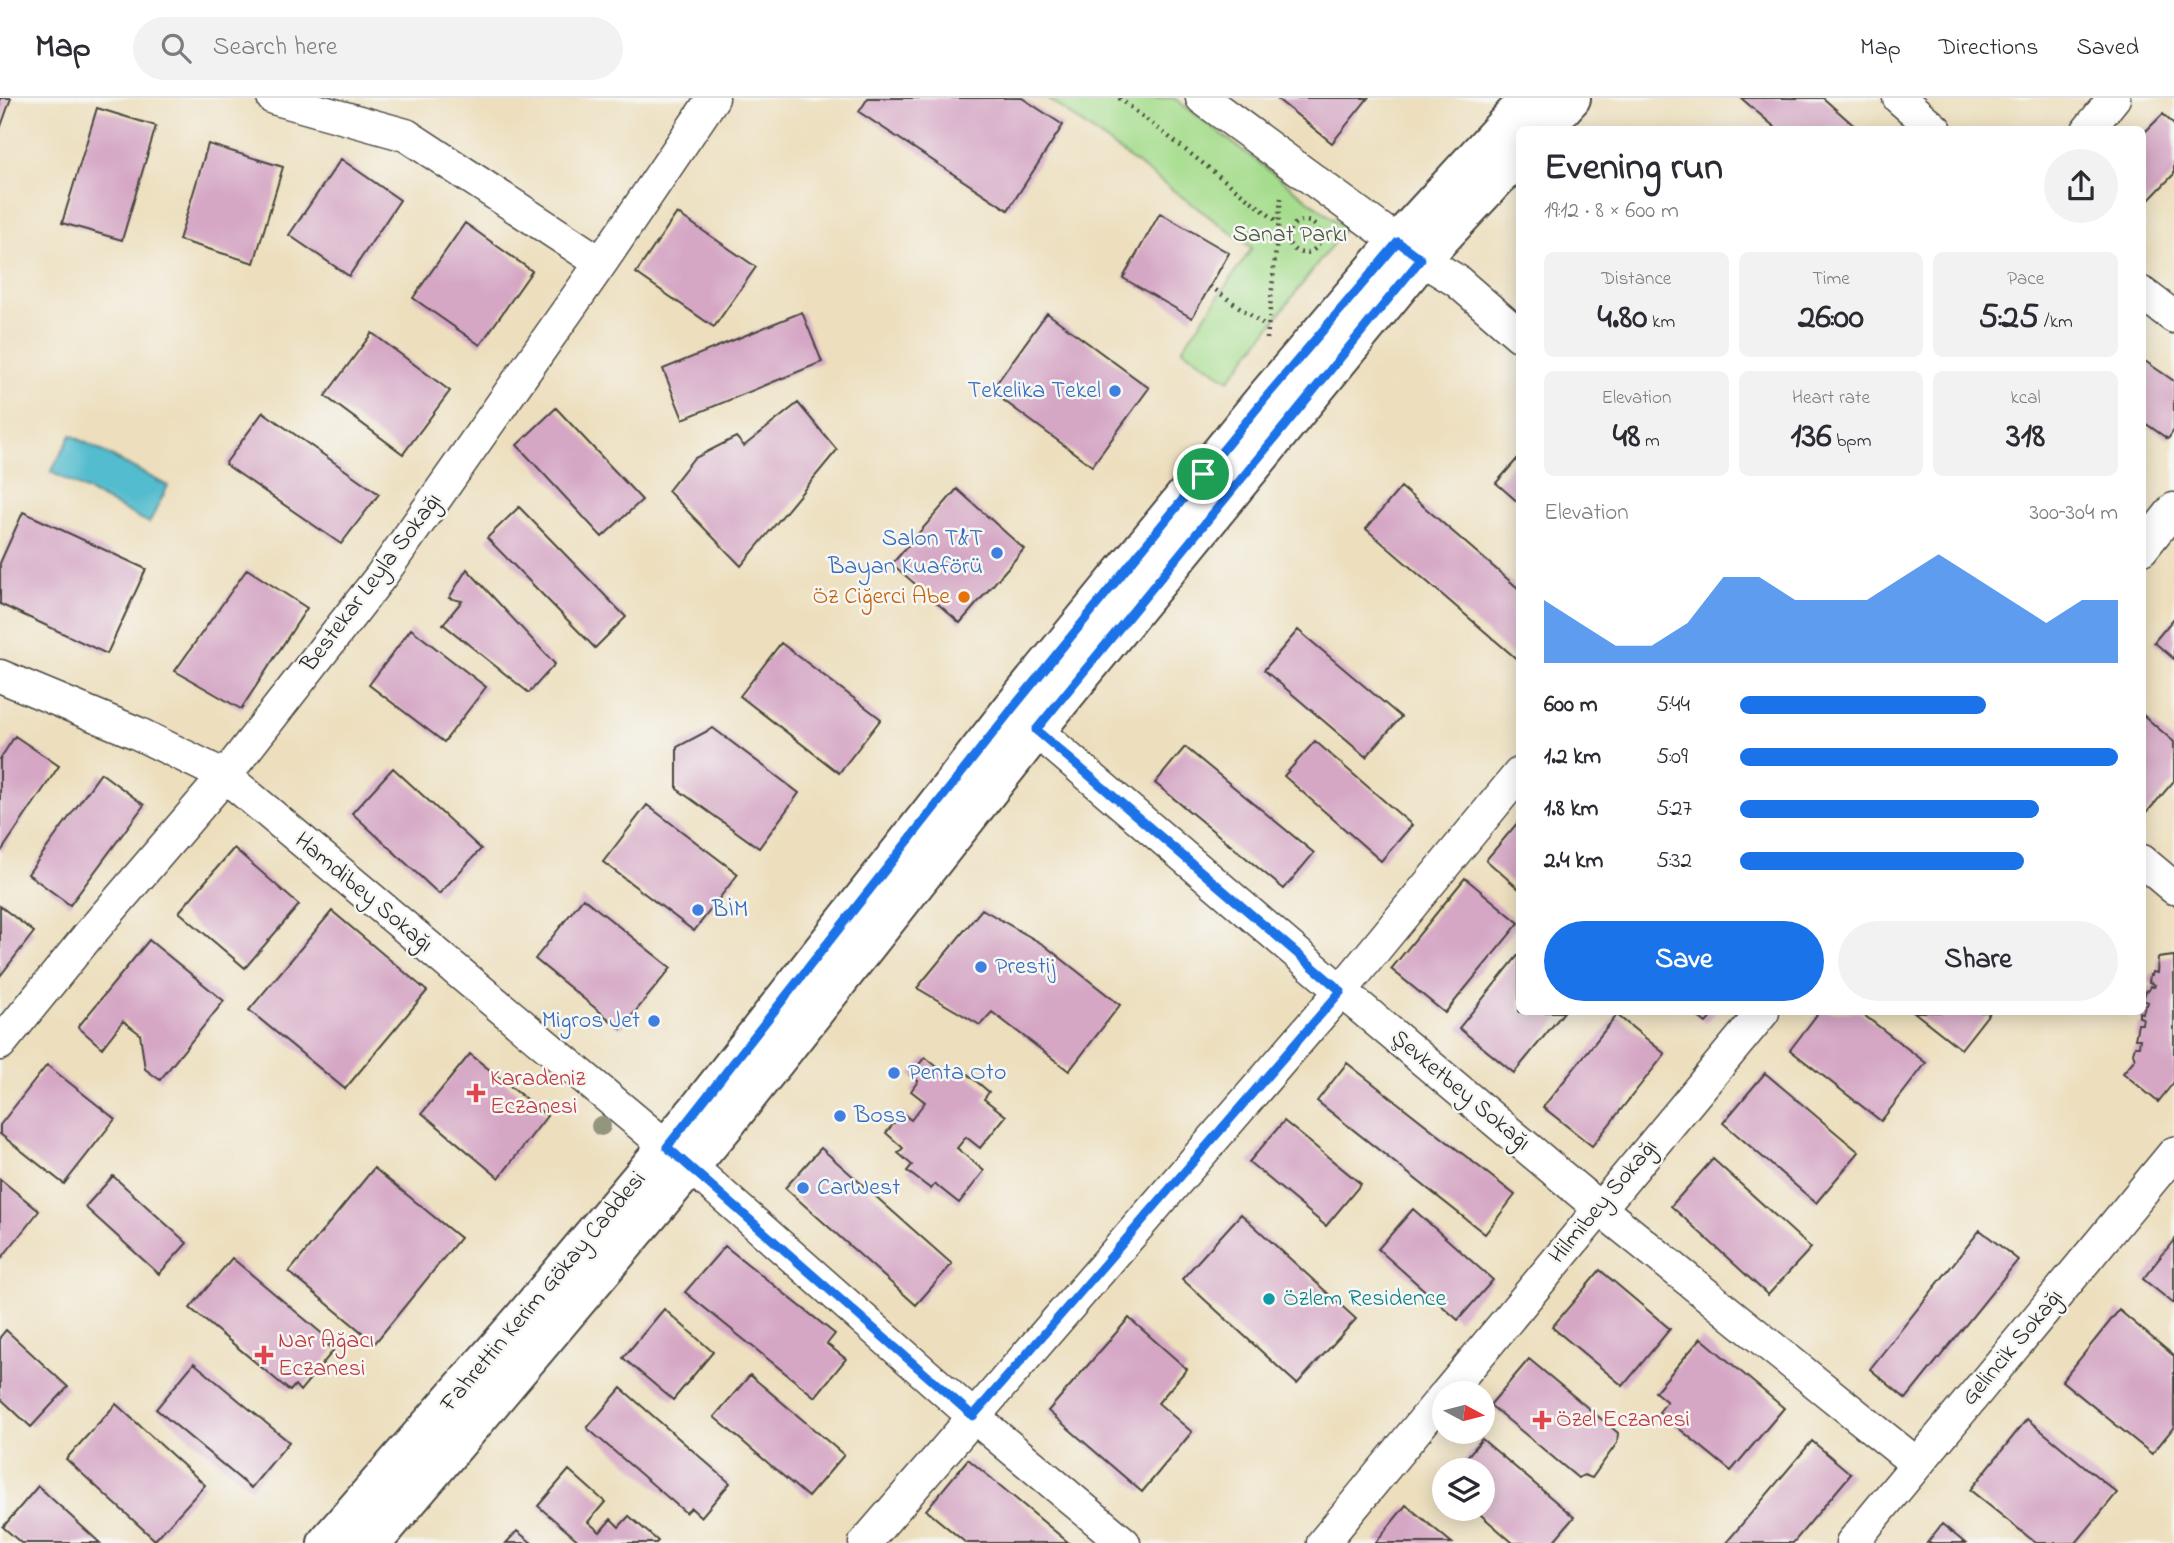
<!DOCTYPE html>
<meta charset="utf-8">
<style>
:root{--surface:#fff;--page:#f2f2f3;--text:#2b2b33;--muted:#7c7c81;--line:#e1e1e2;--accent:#1a73e8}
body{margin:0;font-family:"Indie Flower",sans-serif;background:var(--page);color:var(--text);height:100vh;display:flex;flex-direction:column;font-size:26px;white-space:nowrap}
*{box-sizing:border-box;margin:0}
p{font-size:23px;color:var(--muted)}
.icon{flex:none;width:38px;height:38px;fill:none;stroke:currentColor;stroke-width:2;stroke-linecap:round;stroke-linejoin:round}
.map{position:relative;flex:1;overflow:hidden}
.details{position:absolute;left:1516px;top:28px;width:630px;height:889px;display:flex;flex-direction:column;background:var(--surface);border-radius:10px;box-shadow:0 4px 18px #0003}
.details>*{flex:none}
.needle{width:46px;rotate:97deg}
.buttons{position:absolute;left:1432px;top:1283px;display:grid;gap:14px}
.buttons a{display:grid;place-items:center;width:63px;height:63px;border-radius:50%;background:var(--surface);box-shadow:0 4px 18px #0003;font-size:35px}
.pin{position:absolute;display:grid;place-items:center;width:60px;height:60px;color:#fff;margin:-30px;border:4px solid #fff;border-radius:50%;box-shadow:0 2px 7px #0007}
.round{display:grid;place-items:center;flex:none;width:74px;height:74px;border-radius:37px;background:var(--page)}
.overview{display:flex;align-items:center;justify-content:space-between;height:119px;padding:0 28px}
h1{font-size:38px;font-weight:800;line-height:52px}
.metrics{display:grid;grid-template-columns:repeat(3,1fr);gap:10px;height:119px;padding:7px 28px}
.metrics div{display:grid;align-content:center;border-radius:10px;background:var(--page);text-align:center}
.metrics b{font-size:35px;font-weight:800}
.metrics small{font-size:19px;font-weight:400}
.metrics p{font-size:19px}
.chart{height:196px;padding:14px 28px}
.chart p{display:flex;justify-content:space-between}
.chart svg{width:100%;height:126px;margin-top:7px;fill:var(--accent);opacity:.7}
.action{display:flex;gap:14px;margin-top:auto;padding:14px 28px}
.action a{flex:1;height:80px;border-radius:42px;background:var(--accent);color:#fff;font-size:28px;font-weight:800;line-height:80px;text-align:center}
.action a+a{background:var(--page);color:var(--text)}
ul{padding:0 28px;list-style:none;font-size:23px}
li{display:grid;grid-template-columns:112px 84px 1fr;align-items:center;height:52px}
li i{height:18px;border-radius:9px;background:var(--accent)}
header{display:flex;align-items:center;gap:42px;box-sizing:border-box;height:98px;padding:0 35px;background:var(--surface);border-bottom:2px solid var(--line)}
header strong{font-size:33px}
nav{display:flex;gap:38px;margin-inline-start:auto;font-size:24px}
.search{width:490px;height:63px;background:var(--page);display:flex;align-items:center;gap:18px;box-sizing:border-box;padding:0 24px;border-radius:38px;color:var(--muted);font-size:26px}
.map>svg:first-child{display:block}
.green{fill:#a6dd8d;stroke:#68845c;stroke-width:2}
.water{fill:#52bcce;stroke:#3e747c;stroke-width:2}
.building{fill:#d5a7c5}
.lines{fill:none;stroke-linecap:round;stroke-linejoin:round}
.minor-casing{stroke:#484641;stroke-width:35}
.primary-casing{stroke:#484641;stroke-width:42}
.path{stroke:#484641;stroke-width:4.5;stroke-dasharray:2 5;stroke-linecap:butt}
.minor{stroke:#fff;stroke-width:32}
.primary{stroke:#fff;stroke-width:38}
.tree{fill:#93957b}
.route-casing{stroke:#fff;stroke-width:14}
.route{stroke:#1a73e8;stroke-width:9}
.shop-dot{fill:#3f7fe0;stroke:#f6f6f2;stroke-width:2.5}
.food-dot{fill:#e8710a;stroke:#f6f6f2;stroke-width:2.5}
.health-dot{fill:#e0444e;stroke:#f6f6f2;stroke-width:2.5}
.culture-dot{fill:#0f9aa8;stroke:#f6f6f2;stroke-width:2.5}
.labels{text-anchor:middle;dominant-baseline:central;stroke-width:5;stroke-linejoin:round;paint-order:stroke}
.park-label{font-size:24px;fill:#4a5844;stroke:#f6f6f2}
.shop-label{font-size:24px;fill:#366cbe;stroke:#f6f6f2;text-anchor:start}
.street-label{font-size:24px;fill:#2b2b2b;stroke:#f6f6f2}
.food-label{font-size:24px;fill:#c56008;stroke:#f6f6f2;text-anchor:end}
.health-label{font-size:24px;fill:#be3a42;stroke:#f6f6f2;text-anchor:start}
.culture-label{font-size:24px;fill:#0d838f;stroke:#f6f6f2;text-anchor:start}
</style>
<header>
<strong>Map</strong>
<div class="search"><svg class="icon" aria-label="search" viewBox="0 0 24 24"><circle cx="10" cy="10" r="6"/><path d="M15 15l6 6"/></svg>Search here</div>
<nav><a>Map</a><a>Directions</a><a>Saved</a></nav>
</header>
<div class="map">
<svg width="2174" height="1445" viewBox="0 0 2174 1445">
<rect width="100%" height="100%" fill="#f6f6f2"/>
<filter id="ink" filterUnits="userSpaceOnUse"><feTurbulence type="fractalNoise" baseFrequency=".0143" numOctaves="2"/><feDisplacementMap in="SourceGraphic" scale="14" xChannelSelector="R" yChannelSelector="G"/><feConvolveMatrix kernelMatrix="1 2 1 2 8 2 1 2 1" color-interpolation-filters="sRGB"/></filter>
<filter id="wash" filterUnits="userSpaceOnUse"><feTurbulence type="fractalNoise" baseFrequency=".00686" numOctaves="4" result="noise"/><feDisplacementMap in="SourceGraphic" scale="28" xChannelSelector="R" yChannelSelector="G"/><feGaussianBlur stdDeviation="1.57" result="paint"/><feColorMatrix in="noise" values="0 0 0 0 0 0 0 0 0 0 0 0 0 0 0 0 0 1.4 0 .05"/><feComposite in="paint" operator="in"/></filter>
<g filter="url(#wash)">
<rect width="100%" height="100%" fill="#eddfbe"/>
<!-- green -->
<path class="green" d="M 1047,0 L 1174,0 L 1345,130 L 1229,282 L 1182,251 L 1252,150 Z"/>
<!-- water -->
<path class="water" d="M 71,337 L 168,388 L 149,425 L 51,374 Z"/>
<g id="blocks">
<!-- building -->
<path class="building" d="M 0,0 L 11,0 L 0,31 Z
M 868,0 L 1022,0 L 1063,27 L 1008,112 L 859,14 Z
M 1276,0 L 1368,0 L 1332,45 Z
M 1741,0 L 1823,0 L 1859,32 L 1778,32 Z
M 97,10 L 156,28 L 122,142 L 62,125 Z
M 2163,16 L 2174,27 L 2174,76 L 2142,109 L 2142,37 Z
M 208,46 L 283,69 L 254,165 L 179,142 Z
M 341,61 L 400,102 L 349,178 L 289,137 Z
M 677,115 L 756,169 L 714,229 L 636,175 Z
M 1160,115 L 1229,155 L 1192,220 L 1123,180 Z
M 465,125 L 532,173 L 480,247 L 413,200 Z
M 802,214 L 822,264 L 683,321 L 663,271 Z
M 1047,215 L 1149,290 L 1092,368 L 991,293 Z
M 372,235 L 450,293 L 403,356 L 325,298 Z
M 2142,261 L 2174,283 L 2174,332 L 2168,341 L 2142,323 Z
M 798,305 L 837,352 L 741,468 L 668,393 L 693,361 L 736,339 L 744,348 Z
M 556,310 L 642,402 L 602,439 L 517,347 Z
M 263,314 L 379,396 L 341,446 L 225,366 Z
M 1519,359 L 1519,405 L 1496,385 Z
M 1401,389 L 1519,491 L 1519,563 L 1366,431 Z
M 957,391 L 1024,451 L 960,525 L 892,466 Z
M 519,409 L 626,519 L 595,550 L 487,440 Z
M 23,414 L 146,471 L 107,556 L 0,506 L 0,465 Z
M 247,471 L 307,510 L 241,611 L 175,573 Z
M 467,471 L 555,566 L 529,595 L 443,526 L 462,503 L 449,500 Z
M 2174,520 L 2174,561 L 2154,544 Z
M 411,531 L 486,589 L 444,644 L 369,587 Z
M 1298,532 L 1401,619 L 1366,659 L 1264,572 Z
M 781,545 L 881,621 L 839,675 L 740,598 Z
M 2142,616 L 2174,644 L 2174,683 L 2142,720 Z
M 713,630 L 799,695 L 759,750 L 677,691 L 677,649 Z
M 15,638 L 59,668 L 0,755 L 0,661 Z
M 1315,643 L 1412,727 L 1381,763 L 1284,678 Z
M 1185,649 L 1314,755 L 1284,791 L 1155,685 Z
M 393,670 L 481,751 L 439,796 L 352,715 Z
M 101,675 L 144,707 L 70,807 L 28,776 Z
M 647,707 L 738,776 L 694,833 L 603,764 Z
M 1519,723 L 1519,791 L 1486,762 Z
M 234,750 L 299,807 L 245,870 L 179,814 Z
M 1465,780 L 1519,825 L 1445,915 L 1391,871 Z
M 583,800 L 671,870 L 621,931 L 535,861 Z
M 0,808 L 34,834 L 0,878 Z
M 982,811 L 1044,847 L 1120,907 L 1069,973 L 992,914 L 980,927 L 917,890 Z
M 332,813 L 427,893 L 345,991 L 249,912 Z
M 149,842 L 224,903 L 160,982 L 145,971 L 140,936 L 123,923 L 102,950 L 78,929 Z
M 1519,856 L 1519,914 L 1564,914 L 1514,975 L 1459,930 Z
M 2174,858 L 2174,984 L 2158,1004 L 2123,975 L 2135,961 L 2133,955 L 2135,948 L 2139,948 L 2140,941 L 2135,941 L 2138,926 L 2142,926 L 2143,920 L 2139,919 L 2139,914 L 2143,915 L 2145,908 L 2147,907 L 2148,904 L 2143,902 L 2146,893 L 2149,892 L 2150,888 L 2154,889 L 2155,887 L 2149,884 L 2150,877 L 2152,877 L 2153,874 L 2157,875 L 2158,860 Z
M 1692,914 L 1716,914 L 1706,925 Z
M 1819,914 L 1860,914 L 1926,965 L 1881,1023 L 1790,952 Z
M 1914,914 L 1990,914 L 1961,951 Z
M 1617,917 L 1665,956 L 1592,1048 L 1543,1009 Z
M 470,956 L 547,1018 L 499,1080 L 422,1015 Z
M 925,959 L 942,973 L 946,969 L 959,979 L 964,973 L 989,994 L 984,1001 L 1006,1018 L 980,1050 L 966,1039 L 957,1050 L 984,1073 L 959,1105 L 935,1086 L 931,1091 L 907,1073 L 912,1067 L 898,1055 L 903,1050 L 886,1035 L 902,1015 L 911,1022 L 925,1004 L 911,993 L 918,983 L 910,977 Z
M 1347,965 L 1515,1097 L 1485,1136 L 1317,1003 Z
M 47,967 L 115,1021 L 64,1086 L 0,1036 L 0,1027 Z
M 1765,975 L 1859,1054 L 1816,1105 L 1723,1025 Z
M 1284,1023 L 1361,1086 L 1326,1128 L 1249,1064 Z
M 821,1050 L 952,1166 L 916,1207 L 785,1090 Z
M 1713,1061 L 1811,1150 L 1768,1197 L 1671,1108 Z
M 374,1070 L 460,1140 L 375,1245 L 289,1174 Z
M 113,1078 L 187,1145 L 159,1176 L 85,1109 Z
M 0,1081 L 39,1113 L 0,1162 Z
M 1413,1111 L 1493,1182 L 1458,1222 L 1378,1151 Z
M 1241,1116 L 1356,1221 L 1297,1286 L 1182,1181 Z
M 1980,1132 L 2018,1162 L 1906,1301 L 1870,1271 Z
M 2174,1142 L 2174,1206 L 2143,1181 Z
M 725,1148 L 835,1236 L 827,1246 L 846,1261 L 815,1299 L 685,1194 Z
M 232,1160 L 332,1244 L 328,1248 L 333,1253 L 300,1293 L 295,1287 L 290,1293 L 190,1210 Z
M 1600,1172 L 1670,1231 L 1623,1288 L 1552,1229 Z
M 664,1211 L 713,1254 L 673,1302 L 623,1260 Z
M 2119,1212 L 2174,1258 L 2174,1329 L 2152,1356 L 2062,1283 Z
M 1129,1220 L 1187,1271 L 1158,1305 L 1192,1334 L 1142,1394 L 1048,1313 Z
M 6,1232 L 68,1289 L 31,1329 L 0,1300 L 0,1239 Z
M 1701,1240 L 1784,1310 L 1731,1373 L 1659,1314 L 1667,1304 L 1655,1294 Z
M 1529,1261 L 1618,1335 L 1617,1345 L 1592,1380 L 1584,1377 L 1578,1380 L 1490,1307 Z
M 194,1265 L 289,1344 L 251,1390 L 156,1311 Z
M 750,1277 L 844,1357 L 808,1399 L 714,1319 Z
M 621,1290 L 730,1385 L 701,1419 L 691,1410 L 686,1415 L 587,1330 Z
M 116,1306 L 205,1387 L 155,1442 L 66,1361 Z
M 2027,1321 L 2117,1395 L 2076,1445 L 2036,1445 L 1970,1392 Z
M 1482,1341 L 1574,1419 L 1552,1445 L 1513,1445 L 1473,1410 L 1482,1410 L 1482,1372 L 1456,1372 Z
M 1812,1343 L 1851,1376 L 1793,1445 L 1726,1445 Z
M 968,1361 L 1069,1445 L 966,1445 L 926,1412 Z
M 569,1372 L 605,1404 L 588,1424 L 600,1434 L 611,1421 L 619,1429 L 629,1418 L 658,1443 L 656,1445 L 581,1445 L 538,1408 Z
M 38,1388 L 100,1445 L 21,1445 L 3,1429 Z
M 1406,1407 L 1452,1445 L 1375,1445 Z
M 1942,1426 L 1965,1445 L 1927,1445 Z
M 517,1433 L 532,1445 L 506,1445 Z"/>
</g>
</g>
<g filter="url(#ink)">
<use href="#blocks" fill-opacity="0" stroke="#484641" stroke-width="2"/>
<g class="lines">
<!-- minor casing -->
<g class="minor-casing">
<path id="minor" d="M 273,0 L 406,37 L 601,165
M 1202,0 L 1421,161 L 1457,183 L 1519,237
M 1899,0 L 1936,32
M 2088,32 L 2114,0
M 2142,195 L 2174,219
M 2142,451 L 2174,411
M 0,578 L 137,635 L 225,678 L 691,1069 L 973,1318 L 1124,1445
M 1018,617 L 1341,893 L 1599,1110 L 1917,1366
M 2142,763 L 2174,790
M 0,946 L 87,839 L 225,678 L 381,478 L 601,165 L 713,0
M 1447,1295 L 1763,914
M 865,1445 L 1341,893 L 1519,676
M 1323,1445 L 1444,1298
M 1852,1445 L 2174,1055"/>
</g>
<!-- primary casing -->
<g class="primary-casing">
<path id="primary" d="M 1542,32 L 1571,0
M 327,1445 L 521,1223 L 701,1008 L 1012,611 L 1267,298 L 1398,144 L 1530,0
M 372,1445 L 723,1029 L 1036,632 L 1421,161 L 1519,56"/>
</g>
<!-- path -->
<path class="path" d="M 1119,0 L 1278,124
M1288 139a16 16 0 1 1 32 0a16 16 0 1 1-32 0Z
M 1210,188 L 1267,229
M 1267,241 L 1281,100"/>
<!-- minor -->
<use href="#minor" class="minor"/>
<!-- primary -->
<use href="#primary" class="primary"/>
</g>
<!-- trees -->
<circle class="tree" cx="601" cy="1028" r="10"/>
</g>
<g class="lines" filter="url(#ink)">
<!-- route casing -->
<g class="route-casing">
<path id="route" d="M 1398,144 L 1421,161 L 1036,632 L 1341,893 L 973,1318 L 667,1049 L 1012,611 L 1267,298 Z"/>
</g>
<!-- route -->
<use href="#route" class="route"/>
</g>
<!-- markers -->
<g class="shop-dot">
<circle cx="1115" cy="293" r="7"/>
<circle cx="997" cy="455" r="7"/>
<circle cx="698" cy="812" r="7"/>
<circle cx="981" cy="869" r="7"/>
<circle cx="654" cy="923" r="7"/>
<circle cx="894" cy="975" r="7"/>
<circle cx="840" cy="1018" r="7"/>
<circle cx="803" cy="1090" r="7"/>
</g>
<circle class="food-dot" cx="964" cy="499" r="7"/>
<g class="health-dot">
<path d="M472.5 984.5h7v7h7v7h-7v7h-7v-7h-7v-7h7z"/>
<path d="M260.5 1246.5h7v7h7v7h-7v7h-7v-7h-7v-7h7z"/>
<path d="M1538.5 1311.5h7v7h7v7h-7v7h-7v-7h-7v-7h7z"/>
</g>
<circle class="culture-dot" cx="1269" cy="1201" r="7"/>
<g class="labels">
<!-- park labels -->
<g class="park-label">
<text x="1290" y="137">Sanat Parkı</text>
</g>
<!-- shop labels -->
<g class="shop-label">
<text x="1101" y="293" text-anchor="end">Tekelika Tekel</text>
<text x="983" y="441" text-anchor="end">Salon T&amp;T<tspan x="983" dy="28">Bayan Kuaförü</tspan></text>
<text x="712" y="812">BİM</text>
<text x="995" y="869">Prestij</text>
<text x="640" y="923" text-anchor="end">Migros Jet</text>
<text x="908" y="975">Penta Oto</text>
<text x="854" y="1018">Boss</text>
<text x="817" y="1090">CarWest</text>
</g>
<!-- street labels -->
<g class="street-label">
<text transform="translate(372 485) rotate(-53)">Bestekar Leyla Sokağı</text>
<text transform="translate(363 795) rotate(40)">Hamdibey Sokağı</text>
<text transform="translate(1460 993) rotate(40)">Şevketbey Sokağı</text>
<text transform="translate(1604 1104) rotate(-50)">Hilmibey Sokağı</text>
<text transform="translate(544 1194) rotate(-50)">Fahrettin Kerim Gökay Caddesi</text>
<text transform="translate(2013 1250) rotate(-50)">Gelincik Sokağı</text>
</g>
<!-- food labels -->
<g class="food-label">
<text x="950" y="499">Öz Ciğerci Abe</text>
</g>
<!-- health labels -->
<g class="health-label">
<text x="490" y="981">Karadeniz<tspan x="490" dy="28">Eczanesi</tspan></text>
<text x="278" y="1243">Nar Ağacı<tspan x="278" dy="28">Eczanesi</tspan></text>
<text x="1556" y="1322">Özel Eczanesi</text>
</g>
<!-- culture labels -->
<g class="culture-label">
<text x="1283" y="1201">Özlem Residence</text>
</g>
</g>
</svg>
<div class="buttons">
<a><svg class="needle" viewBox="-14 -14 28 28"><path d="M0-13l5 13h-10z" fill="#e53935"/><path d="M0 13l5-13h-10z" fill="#7c7c81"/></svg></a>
<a><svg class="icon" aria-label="layers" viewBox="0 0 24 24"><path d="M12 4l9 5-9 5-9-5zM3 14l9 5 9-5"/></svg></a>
</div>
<div class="pin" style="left:1203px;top:376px;background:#1e9e55"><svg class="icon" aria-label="arrive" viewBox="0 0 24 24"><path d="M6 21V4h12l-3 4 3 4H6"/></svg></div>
<section class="details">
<div class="overview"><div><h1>Evening run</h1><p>19:12 · 8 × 600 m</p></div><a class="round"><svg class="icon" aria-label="share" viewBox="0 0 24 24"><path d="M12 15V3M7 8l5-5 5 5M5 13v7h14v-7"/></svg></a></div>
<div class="metrics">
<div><p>Distance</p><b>4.80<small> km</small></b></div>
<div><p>Time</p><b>26:00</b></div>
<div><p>Pace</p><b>5:25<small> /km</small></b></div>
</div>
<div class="metrics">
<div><p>Elevation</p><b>48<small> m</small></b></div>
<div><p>Heart rate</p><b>136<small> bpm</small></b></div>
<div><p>kcal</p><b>318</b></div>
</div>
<div class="chart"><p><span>Elevation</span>300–304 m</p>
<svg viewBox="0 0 160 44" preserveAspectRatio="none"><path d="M0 44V22L10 30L20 38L30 38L40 30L50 14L60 14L70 22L80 22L90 22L100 14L110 6L120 14L130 22L140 30L150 22L160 22V44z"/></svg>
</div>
<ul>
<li><b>600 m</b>5:44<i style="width:65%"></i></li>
<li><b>1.2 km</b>5:09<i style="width:100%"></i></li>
<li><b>1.8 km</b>5:27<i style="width:79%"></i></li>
<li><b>2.4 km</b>5:32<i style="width:75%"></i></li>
</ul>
<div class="action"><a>Save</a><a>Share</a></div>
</section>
</div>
